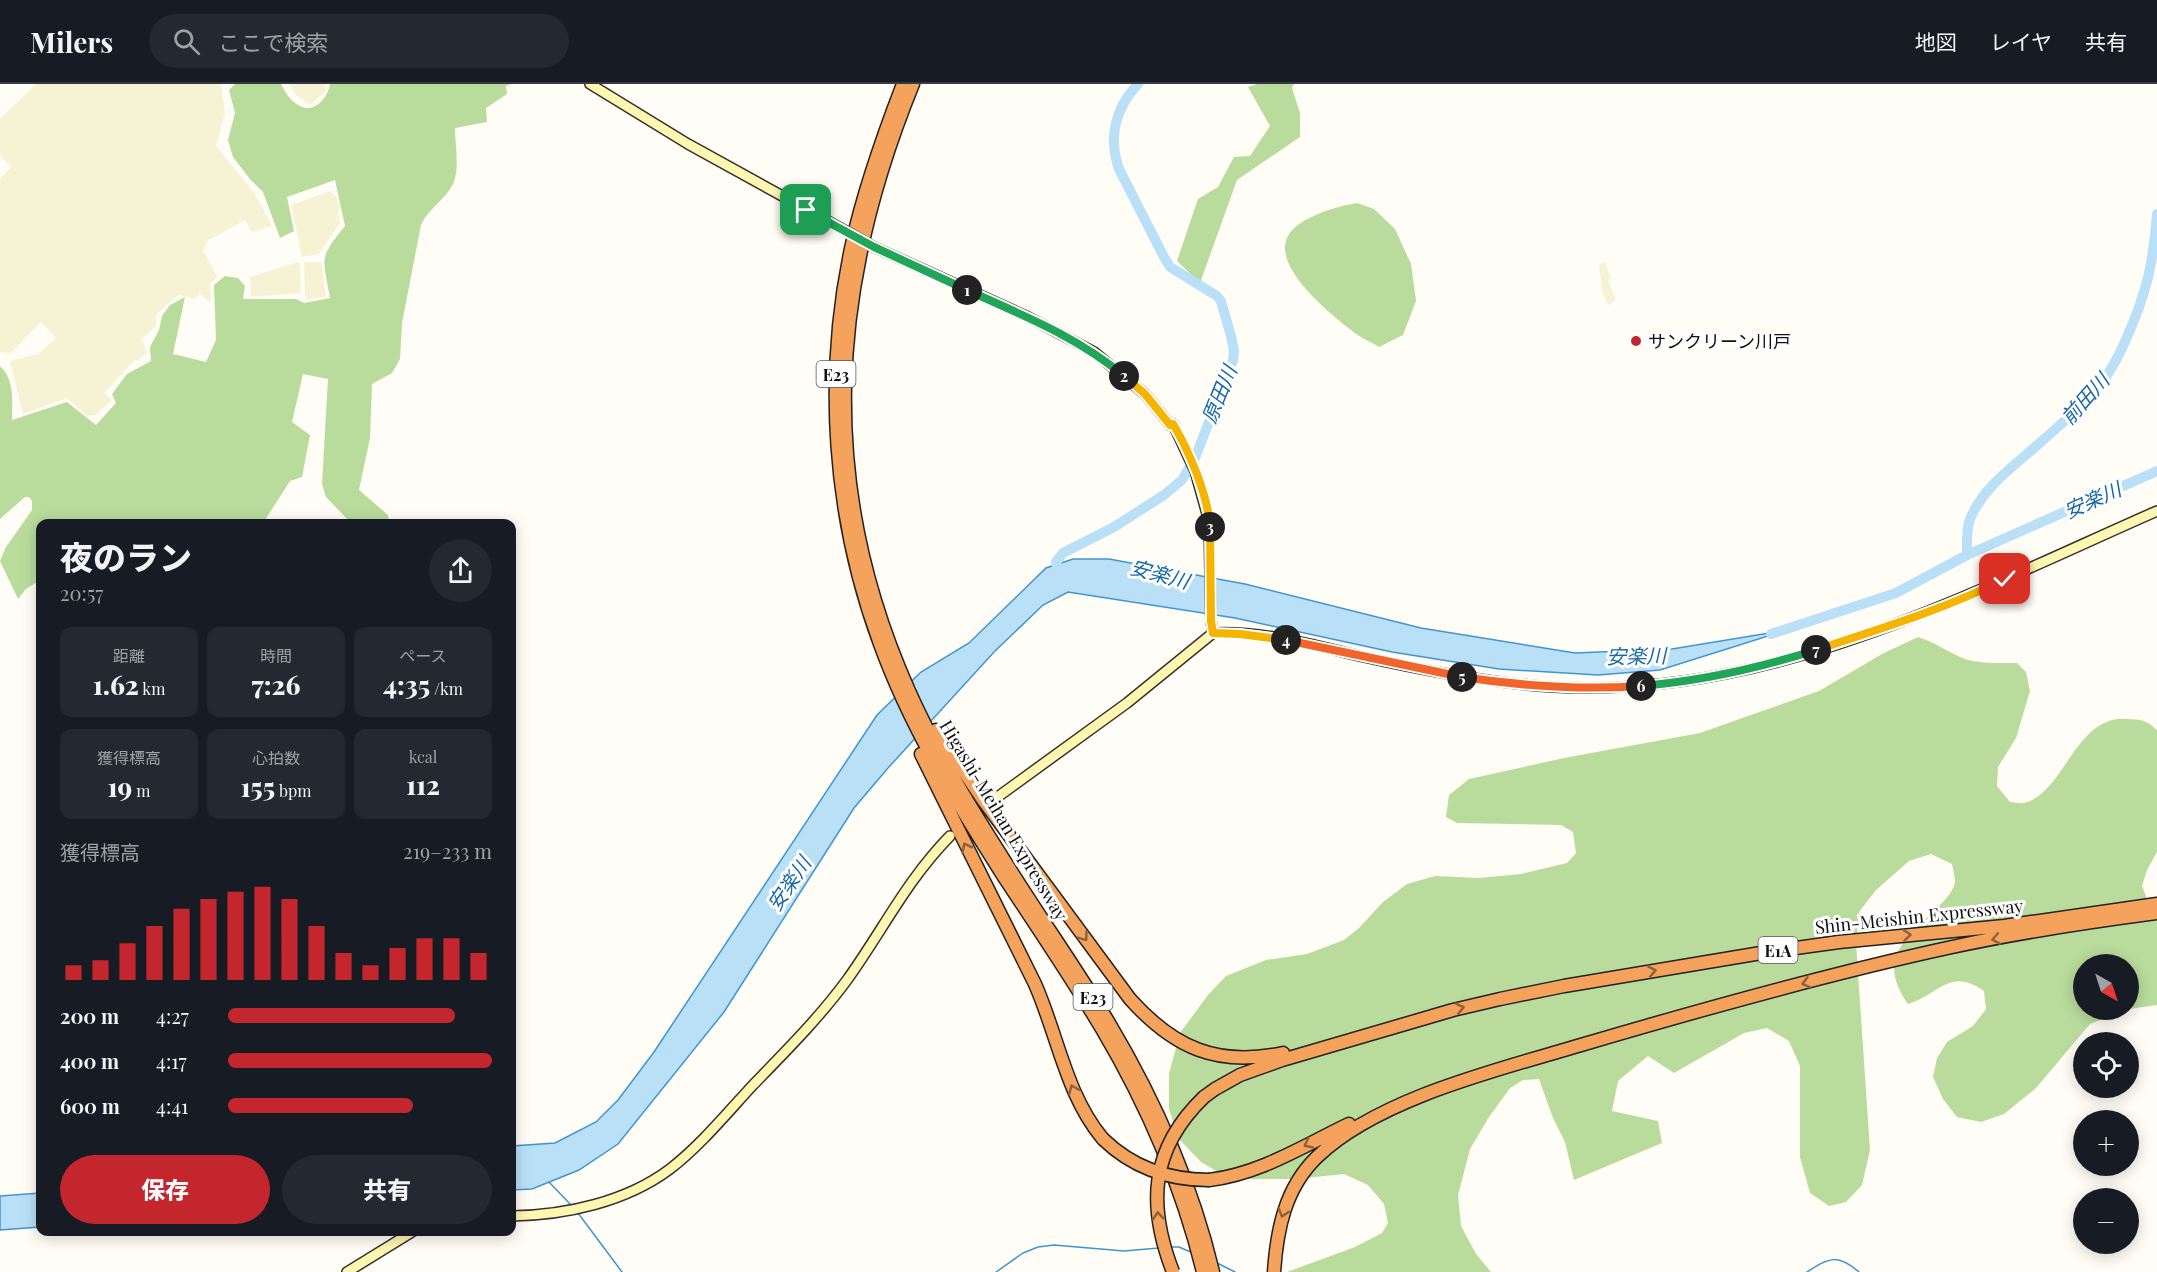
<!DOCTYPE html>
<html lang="ja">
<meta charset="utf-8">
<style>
:root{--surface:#171b24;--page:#242831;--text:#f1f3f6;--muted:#9ea1a6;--line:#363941;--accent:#c4262e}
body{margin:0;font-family:"Playfair Display","Noto Sans JP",serif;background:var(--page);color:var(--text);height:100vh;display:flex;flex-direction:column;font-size:22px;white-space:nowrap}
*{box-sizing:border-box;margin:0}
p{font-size:20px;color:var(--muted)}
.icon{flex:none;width:33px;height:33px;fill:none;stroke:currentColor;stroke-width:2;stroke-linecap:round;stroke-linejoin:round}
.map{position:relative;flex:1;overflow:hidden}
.side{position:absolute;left:36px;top:435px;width:480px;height:717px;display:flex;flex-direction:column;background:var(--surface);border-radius:12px;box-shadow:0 3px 15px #0003}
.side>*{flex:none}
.needle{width:39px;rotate:141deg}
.fabs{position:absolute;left:2073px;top:870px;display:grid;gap:12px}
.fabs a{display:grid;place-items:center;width:66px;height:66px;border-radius:50%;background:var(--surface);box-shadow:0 3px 15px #0003;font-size:30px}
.pin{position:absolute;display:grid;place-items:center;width:51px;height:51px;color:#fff;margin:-26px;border-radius:12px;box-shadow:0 3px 9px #0006}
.km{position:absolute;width:30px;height:30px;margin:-15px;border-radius:50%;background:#222;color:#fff;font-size:16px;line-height:30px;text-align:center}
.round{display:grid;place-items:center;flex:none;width:63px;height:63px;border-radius:32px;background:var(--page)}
.head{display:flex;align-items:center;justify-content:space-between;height:102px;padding:0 24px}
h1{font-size:33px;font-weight:800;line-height:45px}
.figures{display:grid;grid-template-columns:repeat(3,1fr);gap:9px;height:102px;padding:6px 24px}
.figures div{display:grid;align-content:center;border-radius:12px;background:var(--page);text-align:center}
.figures b{font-size:26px;font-weight:800}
.figures small{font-size:16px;font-weight:400}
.figures p{font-size:16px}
.chart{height:168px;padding:12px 24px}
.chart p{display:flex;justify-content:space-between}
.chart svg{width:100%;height:108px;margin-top:6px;stroke:var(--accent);stroke-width:6}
.cta{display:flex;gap:12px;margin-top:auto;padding:12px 24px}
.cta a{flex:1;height:69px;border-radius:36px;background:var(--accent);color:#fff;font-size:24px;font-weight:800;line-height:69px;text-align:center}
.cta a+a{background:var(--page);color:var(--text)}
ul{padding:0 24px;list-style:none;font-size:20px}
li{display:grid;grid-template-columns:96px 72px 1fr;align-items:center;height:45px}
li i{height:15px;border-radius:8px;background:var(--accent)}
header{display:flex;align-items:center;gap:36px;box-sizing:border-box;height:84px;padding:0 30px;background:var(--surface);border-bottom:2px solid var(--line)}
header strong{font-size:28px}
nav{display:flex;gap:33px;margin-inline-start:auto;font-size:21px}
.search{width:420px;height:54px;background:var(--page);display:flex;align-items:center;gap:15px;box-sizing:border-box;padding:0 21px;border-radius:33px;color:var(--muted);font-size:22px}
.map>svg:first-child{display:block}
.farmland{fill:#f6f3d4}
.forest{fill:#b9dc9c}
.water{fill:#b9e0f7;stroke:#3f96cf;stroke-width:1.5}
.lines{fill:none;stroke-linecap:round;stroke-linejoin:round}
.stream{stroke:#3f96cf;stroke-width:1.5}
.river{stroke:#b9e0f7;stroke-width:10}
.secondary-casing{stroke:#333;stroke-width:12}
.motorway-casing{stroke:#222;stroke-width:15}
.secondary{stroke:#fff6b0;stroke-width:9}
.motorway{stroke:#f5a25d;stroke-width:12}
.secondary-bridge-casing{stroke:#333;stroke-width:12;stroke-linecap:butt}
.motorway-bridge-casing{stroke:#222;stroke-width:15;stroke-linecap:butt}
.secondary-bridge{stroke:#fff6b0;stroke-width:9}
.motorway-bridge{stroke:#f5a25d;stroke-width:12}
.oneway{stroke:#8e613b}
.split-1-casing{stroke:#fff;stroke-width:12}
.split-2-casing{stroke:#fff;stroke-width:12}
.split-3-casing{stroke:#fff;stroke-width:12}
.split-4-casing{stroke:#fff;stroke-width:12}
.split-5-casing{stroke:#fff;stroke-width:12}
.split-6-casing{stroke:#fff;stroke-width:12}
.split-7-casing{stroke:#fff;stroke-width:12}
.split-8-casing{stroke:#fff;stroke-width:12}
.split-1{stroke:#22a559;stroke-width:8}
.split-2{stroke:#22a559;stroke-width:8}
.split-3{stroke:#f5b400;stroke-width:8}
.split-4{stroke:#f5b400;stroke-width:8}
.split-5{stroke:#f0652b;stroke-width:8}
.split-6{stroke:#f0652b;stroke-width:8}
.split-7{stroke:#22a559;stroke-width:8}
.split-8{stroke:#f5b400;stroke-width:8}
.poi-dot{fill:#c4262e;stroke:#fff;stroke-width:2}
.labels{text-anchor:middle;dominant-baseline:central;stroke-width:6;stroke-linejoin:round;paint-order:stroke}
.shield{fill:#fff;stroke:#585858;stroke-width:1.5}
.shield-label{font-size:16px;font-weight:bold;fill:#111}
.poi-label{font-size:18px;fill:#111;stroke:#fff;text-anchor:start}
.street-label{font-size:18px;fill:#111;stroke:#fff}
.water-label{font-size:20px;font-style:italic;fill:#1768a6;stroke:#fff}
</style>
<header>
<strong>Milers</strong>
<div class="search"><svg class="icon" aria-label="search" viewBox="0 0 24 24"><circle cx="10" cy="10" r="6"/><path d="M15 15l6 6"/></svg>ここで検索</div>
<nav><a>地図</a><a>レイヤ</a><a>共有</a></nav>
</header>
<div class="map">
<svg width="2157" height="1188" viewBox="0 0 2157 1188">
<rect width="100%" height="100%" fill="#fffdf5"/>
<!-- farmland -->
<path class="farmland" d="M 36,0 L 221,0 L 225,29 L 216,62 L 255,110 L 272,142 L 252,148 L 245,136 L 209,156 L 203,166 L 217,193 L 210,200 L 211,216 L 209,218 L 200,209 L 195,215 L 178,211 L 156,231 L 156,242 L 142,255 L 147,269 L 138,277 L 135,276 L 104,309 L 112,316 L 95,331 L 87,332 L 67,314 L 23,330 L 10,277 L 38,270 L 56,254 L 41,238 L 11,269 L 0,268 L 0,95 L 11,83 L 0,72 L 0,35 Z
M 289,0 L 325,0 L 326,7 L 310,21 L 296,11 Z
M 330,107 L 336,112 L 340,123 L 338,129 L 340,139 L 319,170 L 302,173 L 291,121 Z
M 298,178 L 300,179 L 301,209 L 251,213 L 250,193 Z
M 304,178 L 321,178 L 326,212 L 307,216 L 305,211 Z
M 1605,178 L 1611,194 L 1608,196 L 1616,216 L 1608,221 L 1603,210 L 1599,181 Z"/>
<!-- forest -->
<path class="forest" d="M 235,0 L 281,0 C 285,8 291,18 300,22 C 315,30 328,13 330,0 L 511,0 L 506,2 L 507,10 L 486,24 L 487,38 L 455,44 C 455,61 460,85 453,100 C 445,116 428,125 421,141 L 402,239 L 400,275 L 392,289 L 372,300 L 370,354 L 359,406 L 388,431 L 389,439 L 351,439 L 326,413 L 322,400 L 328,295 L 303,290 L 292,338 L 310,351 L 302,393 L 290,397 L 265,436 L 268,439 L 104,440 L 101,438 L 99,440 L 40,440 L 40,496 L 26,505 L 18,515 L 0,477 L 6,463 L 32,426 L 32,417 L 29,413 L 25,413 L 0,435 L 0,282 C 15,296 12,317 12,336 L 67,318 L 96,341 L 116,319 L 112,310 L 127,290 L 151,277 L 150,263 L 159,246 L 162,232 L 170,221 L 185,213 L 173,270 L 206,278 L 216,256 L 214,201 L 225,192 L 238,194 L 245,202 L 243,215 L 296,215 L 304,219 L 330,214 C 323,173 318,175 345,142 L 335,96 L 287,113 L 294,147 L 280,154 L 263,108 L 250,95 L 233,73 L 228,56 L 235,29 L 229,6 Z
M 1257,0 L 1294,0 L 1292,4 L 1300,29 L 1300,53 L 1237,96 L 1200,199 L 1177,177 L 1198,115 L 1218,103 L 1234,73 L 1250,72 L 1270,42 L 1248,3 Z
M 1357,119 L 1374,125 L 1395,145 L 1411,180 L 1416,217 L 1403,251 L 1379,263 C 1369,257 1359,253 1351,246 C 1330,230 1271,182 1288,152 C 1298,133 1338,122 1357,119 Z
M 1918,553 C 1935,558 1949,569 1965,575 C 1982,580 2000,579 2017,579 L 2026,588 L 2030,607 L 2016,654 L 1998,683 L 1997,702 L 2010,718 C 2014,718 2020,720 2024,719 C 2065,709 2075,630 2128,635 C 2143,636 2146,636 2157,646 L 2157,768 L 2147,786 L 2142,802 L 2149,820 L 2157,824 L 2157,921 L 2129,925 L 2128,880 L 2084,880 L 2084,926 L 2125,926 L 2090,940 L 2036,1004 L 2004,1030 L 1981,1038 L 1957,1033 L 1943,1015 L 1933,993 L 1937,974 L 1947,958 L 1973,942 L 1986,925 L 1984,907 C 1950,883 1941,909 1908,920 C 1875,873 1907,854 1940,821 C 1945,816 1954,806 1955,798 C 1955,793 1953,785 1952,780 L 1931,770 L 1909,777 L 1876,806 L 1859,828 L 1856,859 L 1870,1066 L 1862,1101 L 1846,1118 L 1829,1122 L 1810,1109 L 1800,1073 L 1800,982 L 1789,957 L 1767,944 L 1744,949 L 1674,989 L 1648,972 L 1618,997 L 1612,1027 L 1658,1037 L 1662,1059 L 1574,1096 L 1565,1058 L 1553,1034 L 1539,995 L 1523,996 L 1510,1004 L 1489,1033 L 1470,1065 L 1458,1111 L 1461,1142 L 1476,1170 L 1491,1188 L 1287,1188 L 1355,1163 L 1382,1149 L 1388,1139 L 1384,1120 L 1368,1101 L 1344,1090 L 1295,1095 L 1240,1095 L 1223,1091 L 1201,1078 L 1179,1055 L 1169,1025 L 1169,990 L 1180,949 L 1208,911 L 1226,892 L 1266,876 L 1307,870 L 1344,856 L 1359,844 L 1383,818 L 1407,800 L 1435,792 L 1479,794 L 1521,790 L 1567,779 L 1576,769 L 1573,748 L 1561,741 L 1457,739 L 1446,733 L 1449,711 L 1469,695 L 1564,674 L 1700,649 L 1819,607 L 1882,570 Z"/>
<!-- water -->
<path class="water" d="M 1073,475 L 1109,475 L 1245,500 L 1421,544 L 1575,569 L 1672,565 L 1787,546 L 1660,586 L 1598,591 L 1499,585 L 1392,568 L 1235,534 L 1068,508 L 1043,521 L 995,567 L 888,684 L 854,724 L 724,928 L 618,1060 L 579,1086 L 532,1105 L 512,1106 L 512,1062 L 555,1059 L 596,1038 L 618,1016 L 654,968 L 877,631 L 921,588 L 969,559 L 1046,484 Z
M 40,1109 L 40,1143 L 0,1146 L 0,1112 Z"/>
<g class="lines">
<!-- stream -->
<path class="stream" d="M 549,1098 L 571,1121
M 578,1129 L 622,1188
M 1169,1163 L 1179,1163 L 1193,1169
M 1217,1179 L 1235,1188
M 996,1188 L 1023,1169 L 1038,1163 L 1054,1161 L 1124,1167 L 1159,1164
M 1807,1188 C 1829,1174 1837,1169 1859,1188"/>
<!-- river -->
<path class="river" d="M 1967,471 C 1967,459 1966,446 1970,435 C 1983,404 2010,385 2034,364 C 2059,342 2085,320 2105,294 C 2114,282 2121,267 2127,253 C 2147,208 2153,180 2157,130
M 1058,486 L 1056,478 L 1063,469 L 1114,443 L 1164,411 L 1182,396 L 1195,374 L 1233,276 L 1234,267 L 1231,252 L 1221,217 L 1217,212 L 1170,183 L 1164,173 L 1119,85 C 1108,54 1115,24 1138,0
M 1771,550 L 1896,509 L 1967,471 L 2157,387"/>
<!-- secondary casing -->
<g class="secondary-casing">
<path id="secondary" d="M 590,0 L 688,60 L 844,146
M 874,163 L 1028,233 L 1094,268 L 1145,310 L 1170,341 L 1173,340 L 1195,387 L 1209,437 L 1211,537 L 1213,549 C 1262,546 1317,562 1364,573 C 1426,587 1489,599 1553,603 C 1768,616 1966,511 2157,427
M 992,717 L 1127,619 L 1213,549
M 512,1132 C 566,1131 626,1118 670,1085 C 701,1061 727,1029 753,1001 C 786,967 819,934 847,896 C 883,846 906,797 950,752
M 347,1188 L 412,1148"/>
</g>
<!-- motorway casing -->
<g class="motorway-casing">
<path id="motorway" d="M 903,0 C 883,52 864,105 852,160 C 823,292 833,433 880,560 C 910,643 957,719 1004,793 C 1037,843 1071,893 1102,945 C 1147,1021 1182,1102 1203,1188
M 913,0 C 829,206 817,401 909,607 C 937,670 974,729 1011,787 C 1043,838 1078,887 1109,939 C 1155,1016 1192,1100 1213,1188
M 936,646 L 983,716 L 1130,915 C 1174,964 1217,983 1283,969
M 921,670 L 1035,900 C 1058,952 1066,1011 1103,1055
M 1204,1013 L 1215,1005 L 1240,991 L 1282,976 L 1453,926 L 1500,915 L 1564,902 L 1767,868 L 1839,858 L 2004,842 L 2157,820
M 1209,1096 C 1260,1090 1303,1062 1349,1040
M 1274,1188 C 1277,1145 1285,1104 1317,1073 C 1378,1014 1501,985 1581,961 C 1703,925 1827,890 1952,863 C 2020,848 2089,838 2157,829"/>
</g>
<!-- secondary -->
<use href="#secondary" class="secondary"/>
<!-- motorway -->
<use href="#motorway" class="motorway"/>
<!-- secondary-bridge casing -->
<g class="secondary-bridge-casing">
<path id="secondary-bridge" d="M 844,146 L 874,163"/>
</g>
<!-- motorway-bridge casing -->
<g class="motorway-bridge-casing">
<path id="motorway-bridge" d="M 1103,1055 C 1133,1084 1169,1096 1209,1096
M 1173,1188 C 1147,1121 1150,1065 1204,1013"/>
</g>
<!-- secondary-bridge -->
<use href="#secondary-bridge" class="secondary-bridge"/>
<!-- motorway-bridge -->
<use href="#motorway-bridge" class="motorway-bridge"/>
</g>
<!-- one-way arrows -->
<defs><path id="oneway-chevron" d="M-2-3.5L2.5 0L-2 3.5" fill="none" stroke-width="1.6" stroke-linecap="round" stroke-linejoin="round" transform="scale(1.5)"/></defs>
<g class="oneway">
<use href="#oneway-chevron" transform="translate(966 763) rotate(-117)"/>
<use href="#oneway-chevron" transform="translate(1907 851) rotate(-5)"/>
<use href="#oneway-chevron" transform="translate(1084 853) rotate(54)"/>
<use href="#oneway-chevron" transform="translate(1996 855) rotate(169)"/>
<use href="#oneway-chevron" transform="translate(1652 887) rotate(-10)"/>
<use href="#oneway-chevron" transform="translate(1806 899) rotate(165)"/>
<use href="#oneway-chevron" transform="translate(1460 924) rotate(-13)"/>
<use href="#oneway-chevron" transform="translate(1073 1005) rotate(-112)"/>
<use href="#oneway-chevron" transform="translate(1308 1060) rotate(153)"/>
<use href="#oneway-chevron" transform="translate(1283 1129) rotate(107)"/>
<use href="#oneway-chevron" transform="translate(1158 1132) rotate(-95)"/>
</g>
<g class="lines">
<!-- split-1 casing -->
<g class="split-1-casing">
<path id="split-1" d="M 806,126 L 874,163 L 967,206"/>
</g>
<!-- split-2 casing -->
<g class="split-2-casing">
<path id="split-2" d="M 967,206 C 1022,231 1078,253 1124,292"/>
</g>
<!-- split-3 casing -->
<g class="split-3-casing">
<path id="split-3" d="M 1124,292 L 1145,310 L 1170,341 L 1173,340 C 1189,367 1208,411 1210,443"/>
</g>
<!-- split-4 casing -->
<g class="split-4-casing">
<path id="split-4" d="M 1210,443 L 1211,537 L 1213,549 L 1240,550 L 1286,556"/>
</g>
<!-- split-5 casing -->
<g class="split-5-casing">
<path id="split-5" d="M 1286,556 L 1462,593"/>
</g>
<!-- split-6 casing -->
<g class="split-6-casing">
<path id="split-6" d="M 1462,593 C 1521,602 1581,606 1641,602"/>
</g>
<!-- split-7 casing -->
<g class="split-7-casing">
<path id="split-7" d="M 1641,602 C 1701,597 1759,584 1816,566"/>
</g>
<!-- split-8 casing -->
<g class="split-8-casing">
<path id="split-8" d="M 1816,566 C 1880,545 1945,525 2005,495"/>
</g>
<!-- split-1 -->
<use href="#split-1" class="split-1"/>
<!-- split-2 -->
<use href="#split-2" class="split-2"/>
<!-- split-3 -->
<use href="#split-3" class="split-3"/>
<!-- split-4 -->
<use href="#split-4" class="split-4"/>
<!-- split-5 -->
<use href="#split-5" class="split-5"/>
<!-- split-6 -->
<use href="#split-6" class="split-6"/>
<!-- split-7 -->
<use href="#split-7" class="split-7"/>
<!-- split-8 -->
<use href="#split-8" class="split-8"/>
</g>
<!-- markers -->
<circle class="poi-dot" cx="1636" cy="257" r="6"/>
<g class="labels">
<!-- shield labels -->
<g class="shield">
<rect x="816.5" y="277" width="39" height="26" rx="4.5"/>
<rect x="1758.5" y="853" width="39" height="26" rx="4.5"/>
<rect x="1073.5" y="900" width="39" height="26" rx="4.5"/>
</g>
<g class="shield-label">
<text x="836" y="290">E23</text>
<text x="1778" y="866">E1A</text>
<text x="1093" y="913">E23</text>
</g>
<!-- poi labels -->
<g class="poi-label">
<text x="1648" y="257">サンクリーン川戸</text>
</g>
<!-- street labels -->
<g class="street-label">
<text transform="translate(1004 736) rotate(59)">Higashi-Meihan Expressway</text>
<text transform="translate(1919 832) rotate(-6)">Shin-Meishin Expressway</text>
</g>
<!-- water labels -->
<g class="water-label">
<text transform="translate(1218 310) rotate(-68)">原田川</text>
<text transform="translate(2084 314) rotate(-48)">前田川</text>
<text transform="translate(2092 415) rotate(-24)">安楽川</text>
<text transform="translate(1160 489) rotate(15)">安楽川</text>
<text transform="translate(1636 571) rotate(-1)">安楽川</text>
<text transform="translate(788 799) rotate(-56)">安楽川</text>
</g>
</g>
</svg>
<div class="fabs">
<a><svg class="needle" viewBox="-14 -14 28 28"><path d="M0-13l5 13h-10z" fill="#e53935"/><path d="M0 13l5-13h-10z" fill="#9ea1a6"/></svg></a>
<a><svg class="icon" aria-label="locate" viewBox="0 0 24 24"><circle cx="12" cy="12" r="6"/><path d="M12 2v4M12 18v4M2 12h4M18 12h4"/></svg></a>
<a>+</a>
<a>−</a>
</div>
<div class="pin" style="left:806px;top:126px;background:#1e9e55"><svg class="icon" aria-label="arrive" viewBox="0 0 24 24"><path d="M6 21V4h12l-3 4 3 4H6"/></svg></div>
<div class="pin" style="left:2005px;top:495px;background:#d93025"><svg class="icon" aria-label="check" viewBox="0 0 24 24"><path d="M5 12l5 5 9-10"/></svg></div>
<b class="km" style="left:967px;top:206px">1</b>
<b class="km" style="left:1124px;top:292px">2</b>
<b class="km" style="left:1210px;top:443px">3</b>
<b class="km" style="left:1286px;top:556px">4</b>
<b class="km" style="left:1462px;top:593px">5</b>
<b class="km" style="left:1641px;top:602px">6</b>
<b class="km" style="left:1816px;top:566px">7</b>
<section class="side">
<div class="head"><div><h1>夜のラン</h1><p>20:57</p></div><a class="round"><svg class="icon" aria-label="share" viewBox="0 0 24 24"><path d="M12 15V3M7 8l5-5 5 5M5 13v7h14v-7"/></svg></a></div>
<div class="figures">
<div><p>距離</p><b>1.62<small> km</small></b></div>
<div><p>時間</p><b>7:26</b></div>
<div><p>ペース</p><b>4:35<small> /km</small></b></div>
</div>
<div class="figures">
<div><p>獲得標高</p><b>19<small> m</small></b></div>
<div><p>心拍数</p><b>155<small> bpm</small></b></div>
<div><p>kcal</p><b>112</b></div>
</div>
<div class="chart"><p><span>獲得標高</span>219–233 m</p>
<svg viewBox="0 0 160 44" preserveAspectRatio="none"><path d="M5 44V38M15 44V36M25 44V29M35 44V22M45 44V15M55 44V11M65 44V8M75 44V6M85 44V11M95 44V22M105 44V33M115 44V38M125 44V31M135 44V27M145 44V27M155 44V33"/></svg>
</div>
<ul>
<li><b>200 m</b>4:27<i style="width:86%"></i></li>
<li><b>400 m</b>4:17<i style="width:100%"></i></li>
<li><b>600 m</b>4:41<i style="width:70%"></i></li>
</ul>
<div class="cta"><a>保存</a><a>共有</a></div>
</section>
</div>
